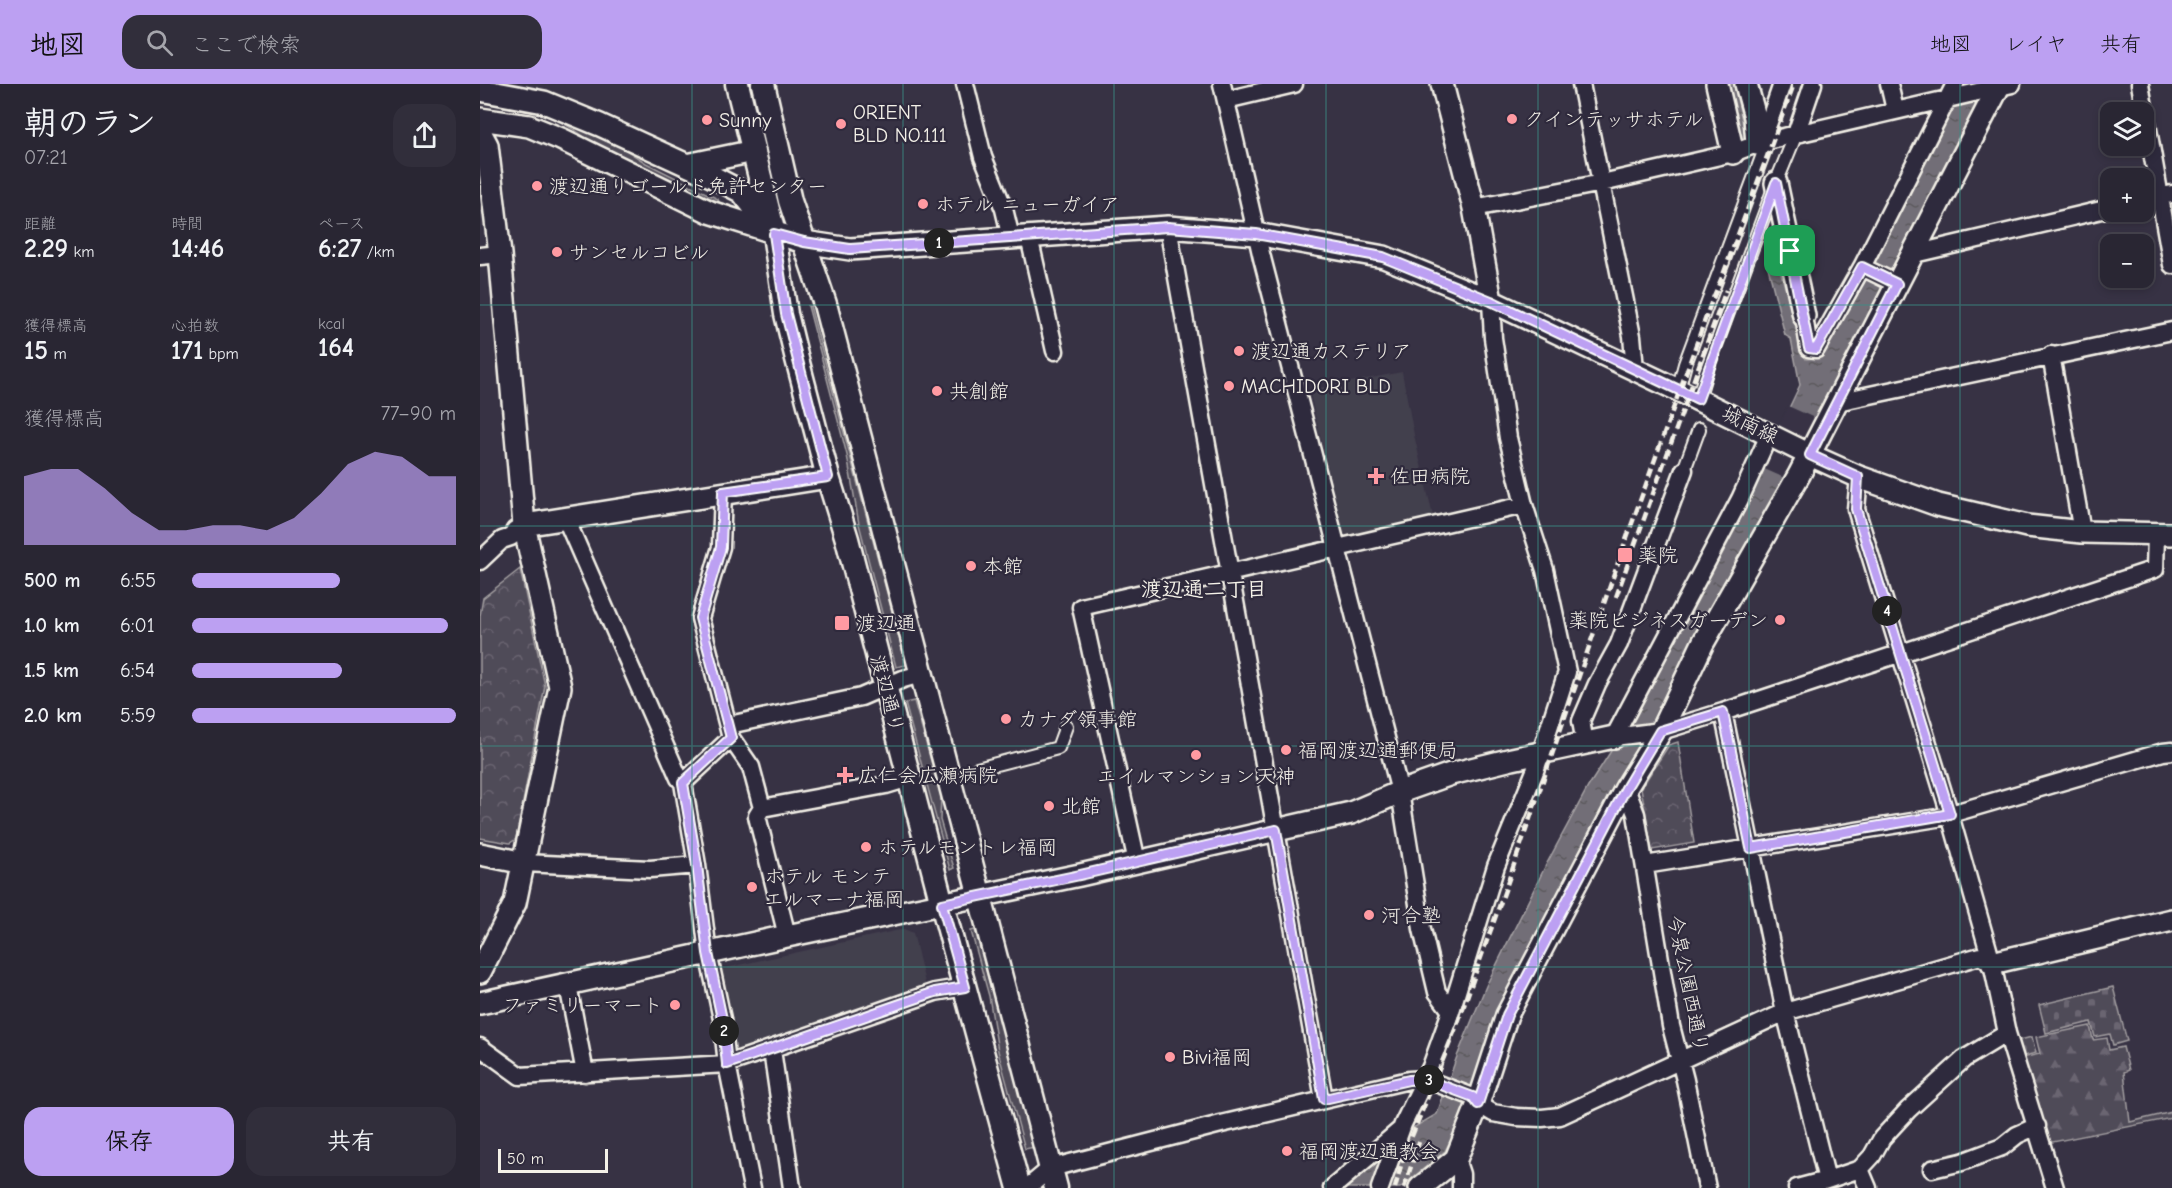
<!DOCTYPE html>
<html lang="ja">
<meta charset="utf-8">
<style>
:root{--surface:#292633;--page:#312e3b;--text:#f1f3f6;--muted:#a5a5ac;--line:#45434e;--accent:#bca0f2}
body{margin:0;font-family:"Comic Neue","Klee One",sans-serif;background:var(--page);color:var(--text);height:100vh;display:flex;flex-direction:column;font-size:22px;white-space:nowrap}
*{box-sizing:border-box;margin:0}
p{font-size:20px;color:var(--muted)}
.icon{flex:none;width:33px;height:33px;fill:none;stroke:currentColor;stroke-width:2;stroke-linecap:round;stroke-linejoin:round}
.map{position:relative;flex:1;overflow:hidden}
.sheet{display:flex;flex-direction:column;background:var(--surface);width:480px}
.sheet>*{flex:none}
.fabs{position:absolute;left:1620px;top:18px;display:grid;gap:12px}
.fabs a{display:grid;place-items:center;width:54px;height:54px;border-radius:12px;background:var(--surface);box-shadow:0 3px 9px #0003,0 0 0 2px var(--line);font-size:30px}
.scale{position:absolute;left:18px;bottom:15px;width:110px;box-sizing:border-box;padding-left:6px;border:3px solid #f4f1e8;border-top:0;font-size:16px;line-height:21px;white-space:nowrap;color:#f4f1e8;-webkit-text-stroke:4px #2f2a3d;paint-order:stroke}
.pin{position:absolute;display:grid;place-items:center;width:51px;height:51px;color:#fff;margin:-26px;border-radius:12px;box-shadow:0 3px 9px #0006}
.km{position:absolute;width:30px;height:30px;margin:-15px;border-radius:50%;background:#222;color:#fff;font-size:16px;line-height:30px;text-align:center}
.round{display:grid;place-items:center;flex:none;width:63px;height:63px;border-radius:18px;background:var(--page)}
.headline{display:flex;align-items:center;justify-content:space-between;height:102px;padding:0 24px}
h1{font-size:33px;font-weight:700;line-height:45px}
.figures{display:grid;grid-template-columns:repeat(3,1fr);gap:9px;height:102px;padding:6px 24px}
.figures div{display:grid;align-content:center}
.figures b{font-size:26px;font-weight:700}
.figures small{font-size:16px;font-weight:400}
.figures p{font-size:16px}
.chart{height:168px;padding:12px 24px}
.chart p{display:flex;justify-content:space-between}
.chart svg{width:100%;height:108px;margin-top:6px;fill:var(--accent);opacity:.7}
.action{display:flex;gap:12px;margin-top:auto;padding:12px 24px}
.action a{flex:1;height:69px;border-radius:18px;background:var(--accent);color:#111;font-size:24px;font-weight:700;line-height:69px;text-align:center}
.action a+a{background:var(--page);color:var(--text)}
ul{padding:0 24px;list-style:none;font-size:20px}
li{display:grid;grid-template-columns:96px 72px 1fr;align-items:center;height:45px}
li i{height:15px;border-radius:8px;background:var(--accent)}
header{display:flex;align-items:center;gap:36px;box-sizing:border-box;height:84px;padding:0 30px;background:var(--accent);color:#111}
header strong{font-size:28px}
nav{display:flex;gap:33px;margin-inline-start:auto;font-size:21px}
.search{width:420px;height:54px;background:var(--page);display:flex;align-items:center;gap:15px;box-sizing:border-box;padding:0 21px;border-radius:18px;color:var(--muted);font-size:22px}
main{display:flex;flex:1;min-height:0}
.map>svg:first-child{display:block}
.built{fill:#433f4e}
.grass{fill:#504b59;stroke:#a29ea0;stroke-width:1.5}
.forest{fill:url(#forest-firs);stroke:#a29ea0;stroke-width:1.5}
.cemetery{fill:url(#cemetery-stones);stroke:#a29ea0;stroke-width:1.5}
.park{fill:url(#park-crowns);stroke:#a29ea0;stroke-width:1.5}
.water{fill:url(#water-ripples);stroke:#a6a2a4;stroke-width:1.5}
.pier{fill:#373244}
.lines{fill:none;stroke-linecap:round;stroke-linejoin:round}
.pedestrian-casing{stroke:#f4f1e8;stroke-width:16}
.minor-casing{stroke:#f4f1e8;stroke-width:21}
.tertiary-casing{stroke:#f4f1e8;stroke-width:26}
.secondary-casing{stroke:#f4f1e8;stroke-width:27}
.pedestrian{stroke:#2f2a3d;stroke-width:12}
.minor{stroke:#2f2a3d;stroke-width:16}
.tertiary{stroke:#2f2a3d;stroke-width:21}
.secondary{stroke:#2f2a3d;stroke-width:22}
.rail{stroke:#f4f1e8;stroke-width:4.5;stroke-dasharray:9 4.5;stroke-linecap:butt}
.route-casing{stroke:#fff;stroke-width:12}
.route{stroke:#bca0f2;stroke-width:8}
.grid{fill:none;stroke:#3d8f86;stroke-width:1.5;stroke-opacity:0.55}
.poi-dot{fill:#ff9aa2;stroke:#2f2a3d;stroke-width:2}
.labels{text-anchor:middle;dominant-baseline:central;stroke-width:4.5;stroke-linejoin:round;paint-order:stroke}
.poi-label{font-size:20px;fill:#f4f1e8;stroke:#2f2a3d;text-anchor:start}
.street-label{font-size:20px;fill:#f4f1e8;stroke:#2f2a3d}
.neighbourhood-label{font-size:21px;font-weight:bold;fill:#f4f1e8;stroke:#2f2a3d}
</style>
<header>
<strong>地図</strong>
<div class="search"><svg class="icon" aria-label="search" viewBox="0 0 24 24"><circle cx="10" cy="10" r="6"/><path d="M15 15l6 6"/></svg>ここで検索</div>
<nav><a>地図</a><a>レイヤ</a><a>共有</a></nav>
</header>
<main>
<section class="sheet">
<div class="headline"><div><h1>朝のラン</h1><p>07:21</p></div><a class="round"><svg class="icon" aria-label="share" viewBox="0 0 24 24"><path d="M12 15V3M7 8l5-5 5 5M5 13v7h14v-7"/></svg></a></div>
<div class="figures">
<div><p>距離</p><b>2.29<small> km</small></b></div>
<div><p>時間</p><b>14:46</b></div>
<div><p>ペース</p><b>6:27<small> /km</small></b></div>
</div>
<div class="figures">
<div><p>獲得標高</p><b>15<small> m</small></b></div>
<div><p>心拍数</p><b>171<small> bpm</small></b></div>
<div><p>kcal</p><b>164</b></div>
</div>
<div class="chart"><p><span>獲得標高</span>77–90 m</p>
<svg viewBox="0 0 160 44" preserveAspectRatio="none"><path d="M0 44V16L10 13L20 13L30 21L40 31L50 38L60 38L70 36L80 36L90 38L100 33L110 23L120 11L130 6L140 8L150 16L160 16V44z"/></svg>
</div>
<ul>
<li><b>500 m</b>6:55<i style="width:56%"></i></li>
<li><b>1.0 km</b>6:01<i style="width:97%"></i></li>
<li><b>1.5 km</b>6:54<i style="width:57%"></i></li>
<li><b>2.0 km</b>5:59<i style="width:100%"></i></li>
</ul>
<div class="action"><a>保存</a><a>共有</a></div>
</section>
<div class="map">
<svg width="1692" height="1104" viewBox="0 0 1692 1104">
<defs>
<pattern id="forest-firs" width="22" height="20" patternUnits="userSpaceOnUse" patternTransform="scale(1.5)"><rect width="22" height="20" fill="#504b59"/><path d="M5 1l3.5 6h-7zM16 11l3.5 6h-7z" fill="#6a6571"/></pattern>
<pattern id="cemetery-stones" width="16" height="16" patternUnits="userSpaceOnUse" patternTransform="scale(1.5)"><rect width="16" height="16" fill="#504b59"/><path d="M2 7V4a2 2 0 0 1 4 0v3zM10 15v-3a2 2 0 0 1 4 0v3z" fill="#6a6571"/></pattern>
<pattern id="park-crowns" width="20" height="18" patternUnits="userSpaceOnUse" patternTransform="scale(1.5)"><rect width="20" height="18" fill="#504b59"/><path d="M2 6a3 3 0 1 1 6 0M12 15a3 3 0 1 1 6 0" fill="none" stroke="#6a6571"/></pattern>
<pattern id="water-ripples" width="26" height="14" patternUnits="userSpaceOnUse" patternTransform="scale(1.5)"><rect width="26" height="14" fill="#726e77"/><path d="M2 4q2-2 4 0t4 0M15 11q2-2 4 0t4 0" fill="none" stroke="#5b595c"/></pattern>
</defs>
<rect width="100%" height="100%" fill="#373244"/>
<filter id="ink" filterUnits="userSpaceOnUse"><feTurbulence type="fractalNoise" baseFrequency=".0167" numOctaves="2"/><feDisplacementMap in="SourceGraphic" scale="12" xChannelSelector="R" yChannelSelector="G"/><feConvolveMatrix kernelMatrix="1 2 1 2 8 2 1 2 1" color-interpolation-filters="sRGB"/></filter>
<g filter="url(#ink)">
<!-- built -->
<path class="built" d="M 922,288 L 934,351 L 953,432 L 868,453 L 863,449 L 829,306 Z
M 424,845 L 433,849 L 446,903 L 264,967 L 257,967 L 236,886 Z"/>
<!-- grass -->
<path class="grass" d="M 41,23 L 76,32 L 137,60 L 166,79 L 238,115 L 239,118 L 110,57 C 88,40 69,30 42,26 Z
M 328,222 L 330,222 L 425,576 L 426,581 L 416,583 L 379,440 L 367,371 Z
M 434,617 L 461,712 L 460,736 L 474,784 L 470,786 L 425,619 Z
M 495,846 L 555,1063 L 545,1065 L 518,967 L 509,912 L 491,847 Z"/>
<!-- forest -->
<path class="forest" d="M 1610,942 L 1613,956 L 1627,954 L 1629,966 L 1643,963 L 1649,986 L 1644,988 L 1650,1038 L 1692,1028 L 1692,1034 L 1568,1059 L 1542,974 L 1560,970 L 1556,953 Z"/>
<!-- cemetery -->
<path class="cemetery" d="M 1633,903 L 1647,957 L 1633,961 L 1630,950 L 1615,953 L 1611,938 L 1566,949 L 1559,921 Z
M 1552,953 L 1556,969 L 1540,973 L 1536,957 Z"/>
<!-- park -->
<path class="park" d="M 40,485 L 65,602 L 36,755 L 30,759 L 0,754 L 0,532 L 3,514 Z
M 1198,658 L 1214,759 L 1172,766 L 1161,704 L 1189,661 Z"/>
<!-- water -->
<path class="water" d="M 1241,0 L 1254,0 L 1266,54 L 1253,57 Z
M 1485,0 L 1508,0 L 1340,332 L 1176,638 C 1151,670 1132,702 1118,740 L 988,1022 L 965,1067 L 920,1104 L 863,1104 L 931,1045 L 957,1030 L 976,975 L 1006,902 L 1066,781 L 1108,703 L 1147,642 L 1281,383 L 1320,301 L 1311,255 L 1305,251 L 1286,175 L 1295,169 L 1326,275 L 1335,274 L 1384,192 L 1437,86 Z"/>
<!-- pier -->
<path class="pier" d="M 1308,322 L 1339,336 L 1309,396 L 1280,383 Z"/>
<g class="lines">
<!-- pedestrian casing -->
<g class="pedestrian-casing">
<path id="pedestrian" d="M 1198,306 L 1205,280 L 1288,57
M 1218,315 L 1226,288 L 1296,99 L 1316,50
M 1204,386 L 1219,345
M 497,685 L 578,664 L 586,642"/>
</g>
<!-- minor casing -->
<g class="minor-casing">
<path id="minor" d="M 485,0 L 503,73 L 524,125 L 531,154
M 742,0 L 782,174 L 920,708 L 942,845 L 957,908 L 971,927
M 1101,0 L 1152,252 L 1155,285
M 1409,0 L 1415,26
M 1660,0 L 1692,181
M 746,16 L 814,0
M 1316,50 L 1333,0
M 1282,58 L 1302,0
M 1664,116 L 1692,110
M 994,124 L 1122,99 L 1253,69 L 1282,58 L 1532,0
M 688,143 L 844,1015
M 549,153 L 575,267
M 1434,170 L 1630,124
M 0,172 L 20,170
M 1382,183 L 1475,0
M 1324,232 L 1329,264 L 1336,265 L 1382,183 L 1417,200
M 1571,271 L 1602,448
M 1357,318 L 1692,247
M 86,435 L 199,694 L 203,699 L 217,781 L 228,869 L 242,935 L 247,980 L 272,1104
M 0,477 L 22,456 L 31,453 L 35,446 L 44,441
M 1243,628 L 1305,928 L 1347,1096 L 1317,1104
M 249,641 L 381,613 L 423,595 L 441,590
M 1134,653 L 1181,647 L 1243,628 L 1675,485 L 1676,451
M 1134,653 L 1260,415 L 1289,351
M 251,654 L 271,683 L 282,724 L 406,701 L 429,694
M 1105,659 L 1101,637 L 1117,600 L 1139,560 L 1204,386
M 203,699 L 251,654 L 220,534 L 241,463 L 243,408
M 1146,704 L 1156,730 L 1191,942 L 1205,996 L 1227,1104
M 282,724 L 277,732 L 307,852
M 657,778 L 601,523 L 1044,421
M 44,779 L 170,785 L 217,781
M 1165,781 L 1457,734 L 1683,668 L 1692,667
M 88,901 L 105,989
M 1527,949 L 1575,1104
M 0,963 L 40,992 L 247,980 L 455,908 L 485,903
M 292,966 L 312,1104
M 976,1075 L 981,1090 L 981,1104
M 1380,1085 L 1388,1104
M 1452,1085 L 1482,1078 L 1522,1063 L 1537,1051 L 1557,1042
M 1347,1096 L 1380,1085 L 1392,1072 L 1402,1054 L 1428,1026 L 1484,975 L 1527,949 L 1512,879 L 1470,731 L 1376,425 L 1379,393
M 547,1104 L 571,1084 L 741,1040 L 929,996 L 945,995 L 993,1013 L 998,1020 L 1013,1029 L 1036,1033 L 1062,1034 L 1080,1032 L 1305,928 L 1500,872 L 1512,879
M 852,1104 L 920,1046
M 900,1104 L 923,1040 L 951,983 L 971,927 L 1016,782 L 1055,687 L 1087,588 L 1065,486 L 1044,421 L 1028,354 L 1013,254 L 1011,217"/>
</g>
<!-- tertiary casing -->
<g class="tertiary-casing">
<path id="tertiary" d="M 962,0 L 994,124 L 1011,217
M 1237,0 L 1253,69
M 1266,0 L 1275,33 L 1277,60
M 0,6 L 64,18 L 120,41 L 231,92 L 262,108 L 294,149
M 0,35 L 49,42 L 81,55 L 230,128 L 324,158 L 370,165 L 688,143 L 776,150 L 904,173 L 1011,217 L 1198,306 L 1330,371 L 1379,393 L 1458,421 L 1547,442 L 1602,448 L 1692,450
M 0,48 L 7,61 L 20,170 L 44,441 L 80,603 L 35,819 L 0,888
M 207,81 L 274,67
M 1296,99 L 1324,232
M 44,441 L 348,393
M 0,770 L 44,779
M 1512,879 L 1692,836
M 0,919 L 307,852 L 600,791 L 871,729 L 920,708 L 971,690 L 1032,675 L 1134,653
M 940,1104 L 976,1075 L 998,1020 L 1027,931 L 1146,704 L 1181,647 L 1223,559 L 1319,391 L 1520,0"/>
</g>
<!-- secondary casing -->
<g class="secondary-casing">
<path id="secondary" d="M 257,0 L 294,150 L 306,230 L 316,271 L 348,393 L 367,455 L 462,820 L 539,1104
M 283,0 L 310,117 L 345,220 L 576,1104"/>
</g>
<!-- pedestrian -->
<use href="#pedestrian" class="pedestrian"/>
<!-- minor -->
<use href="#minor" class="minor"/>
<!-- tertiary -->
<use href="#tertiary" class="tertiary"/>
<!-- secondary -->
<use href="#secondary" class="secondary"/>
<!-- rail -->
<path class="rail" d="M 1136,513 L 1246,206
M 915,1104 L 923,1074 L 977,941 L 1036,775 L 1141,470 L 1231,219 L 1243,191 L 1314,0
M 924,1104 L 939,1058"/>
</g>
</g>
<g class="lines" filter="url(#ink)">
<!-- route casing -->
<g class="route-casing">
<path id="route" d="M 1296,99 L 1329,264 L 1336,265 L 1382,183 L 1417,200 L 1330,371 L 1378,393 L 1376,425 L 1470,730 L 1271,764 L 1243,628 L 1180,647 L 1146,704 L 1027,931 L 998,1020 L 993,1013 L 945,995 L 929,996 L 844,1015 L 796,746 L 600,791 L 462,820 L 485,903 L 455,908 L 247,980 L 242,935 L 228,869 L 217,781 L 203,699 L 251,654 L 220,534 L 241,463 L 243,408 L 348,393 L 306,230 L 294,150 L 324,158 L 370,165 L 688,143 L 776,150 L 903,173 L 1011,217 L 1218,315 Z"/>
</g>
<!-- route -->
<use href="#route" class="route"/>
</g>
<!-- grid -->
<path class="grid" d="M 212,0 L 212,1104M 423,0 L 423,1104M 634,0 L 634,1104M 846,0 L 846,1104M 1058,0 L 1058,1104M 1269,0 L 1269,1104M 1480,0 L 1480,1104M 0,221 L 1692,221M 0,442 L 1692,442M 0,662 L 1692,662M 0,883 L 1692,883"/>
<!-- markers -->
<g class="poi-dot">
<circle cx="1032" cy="35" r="6"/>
<circle cx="227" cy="36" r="6"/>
<circle cx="361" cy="40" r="6"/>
<circle cx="57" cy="102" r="6"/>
<circle cx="443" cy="120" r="6"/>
<circle cx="77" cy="168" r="6"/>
<circle cx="759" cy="267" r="6"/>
<circle cx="749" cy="302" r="6"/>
<circle cx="457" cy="307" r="6"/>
<path d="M893 383h6v6h6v6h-6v6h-6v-6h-6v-6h6z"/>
<rect x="1137" y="463" width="16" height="16" rx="3"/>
<circle cx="491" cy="482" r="6"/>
<circle cx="1300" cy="536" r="6"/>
<rect x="354" y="531" width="16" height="16" rx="3"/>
<circle cx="526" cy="635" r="6"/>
<circle cx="806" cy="666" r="6"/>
<circle cx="716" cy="671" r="6"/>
<path d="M362 682h6v6h6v6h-6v6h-6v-6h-6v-6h6z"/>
<circle cx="569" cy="722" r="6"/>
<circle cx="386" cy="763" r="6"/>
<circle cx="272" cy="803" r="6"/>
<circle cx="889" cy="831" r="6"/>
<circle cx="195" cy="921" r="6"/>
<circle cx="690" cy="973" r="6"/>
<circle cx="807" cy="1067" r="6"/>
</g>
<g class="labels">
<!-- poi labels -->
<g class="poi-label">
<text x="373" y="28">ORIENT<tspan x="373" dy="23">BLD NO.111</tspan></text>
<text x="1044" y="35">クインテッサホテル</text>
<text x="239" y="36">Sunny</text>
<text x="69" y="102">渡辺通りゴールド免許センター</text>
<text x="455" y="120">ホテル ニューガイア</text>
<text x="89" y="168">サンセルコビル</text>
<text x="771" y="267">渡辺通カステリア</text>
<text x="761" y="302">MACHIDORI BLD</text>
<text x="469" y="307">共創館</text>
<text x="910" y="392">佐田病院</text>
<text x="1158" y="471">薬院</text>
<text x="503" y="482">本館</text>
<text x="1288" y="536" text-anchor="end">薬院ビジネスガーデン</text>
<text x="376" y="539">渡辺通</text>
<text x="538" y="635">カナダ領事館</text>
<text x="818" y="666">福岡渡辺通郵便局</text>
<text x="378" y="691">広仁会広瀬病院</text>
<text x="716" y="692" text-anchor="middle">エイルマンション天神</text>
<text x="581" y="722">北館</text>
<text x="398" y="763">ホテルモントレ福岡</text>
<text x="284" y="792">ホテル モンテ<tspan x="284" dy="23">エルマーナ福岡</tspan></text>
<text x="901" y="831">河合塾</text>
<text x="183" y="921" text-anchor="end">ファミリーマート</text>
<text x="702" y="973">Bivi福岡</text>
<text x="819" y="1067">福岡渡辺通教会</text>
</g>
<!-- street labels -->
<g class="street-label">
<text transform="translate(1270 341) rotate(26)">城南線</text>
<text transform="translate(407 610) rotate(75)">渡辺通り</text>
<text transform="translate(1208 900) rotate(79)">今泉公園西通り</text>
</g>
<!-- neighbourhood labels -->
<g class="neighbourhood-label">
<text x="724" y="505">渡辺通二丁目</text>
</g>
</g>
</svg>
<div class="fabs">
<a><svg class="icon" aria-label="layers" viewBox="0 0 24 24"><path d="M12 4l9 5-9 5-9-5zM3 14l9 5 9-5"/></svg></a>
<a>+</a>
<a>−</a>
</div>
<div class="scale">50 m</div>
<div class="pin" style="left:1310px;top:167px;background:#1e9e55"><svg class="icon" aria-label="arrive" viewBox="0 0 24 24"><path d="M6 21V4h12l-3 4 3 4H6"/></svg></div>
<b class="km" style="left:459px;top:159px">1</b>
<b class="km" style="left:244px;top:947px">2</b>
<b class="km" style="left:949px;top:996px">3</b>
<b class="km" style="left:1407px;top:527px">4</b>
</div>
</main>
